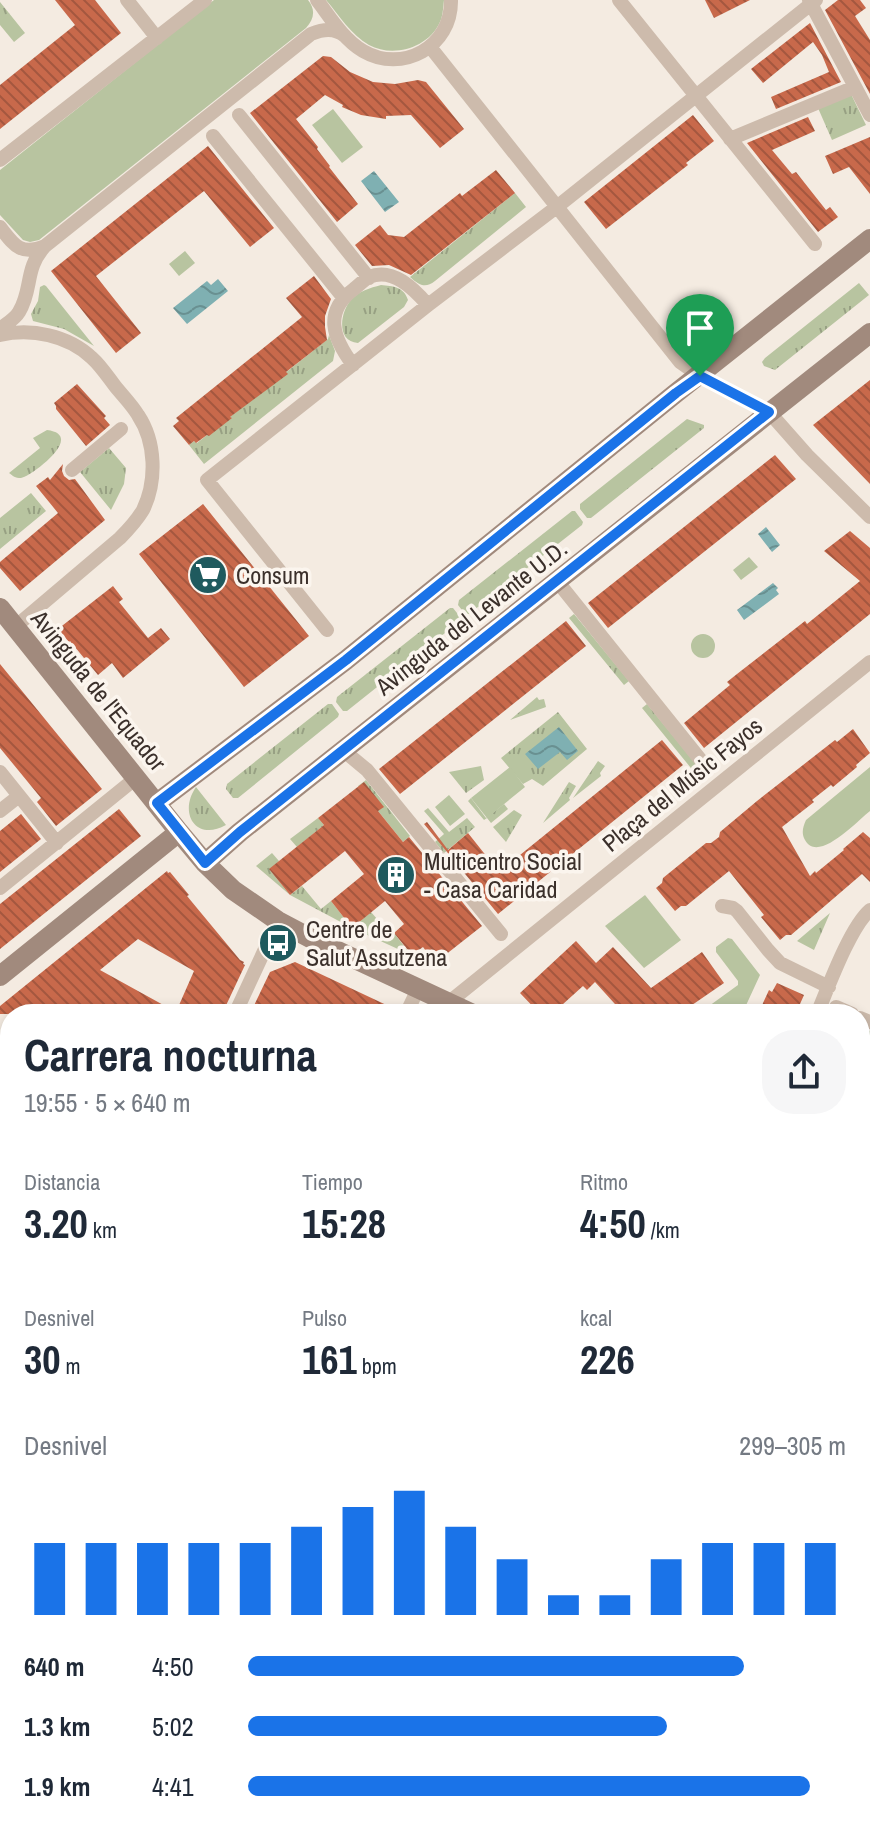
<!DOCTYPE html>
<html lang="es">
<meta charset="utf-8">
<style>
:root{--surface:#fff;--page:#f6f6f7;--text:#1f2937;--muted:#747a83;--accent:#1a73e8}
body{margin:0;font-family:"Archivo Narrow",sans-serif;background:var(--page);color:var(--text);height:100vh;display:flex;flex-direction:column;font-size:30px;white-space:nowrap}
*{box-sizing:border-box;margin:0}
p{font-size:26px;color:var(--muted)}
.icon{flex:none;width:44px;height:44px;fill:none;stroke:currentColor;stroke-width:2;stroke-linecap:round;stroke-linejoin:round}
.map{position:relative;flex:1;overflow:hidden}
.side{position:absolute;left:0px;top:1004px;width:870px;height:830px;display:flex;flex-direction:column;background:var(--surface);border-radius:32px 32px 0 0;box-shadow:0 4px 12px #0003}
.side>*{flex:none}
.pin{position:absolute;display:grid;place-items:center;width:68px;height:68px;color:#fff;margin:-82px -34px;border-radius:50% 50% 50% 0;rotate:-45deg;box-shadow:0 0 8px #0007}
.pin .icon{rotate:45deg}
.round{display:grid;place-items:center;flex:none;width:84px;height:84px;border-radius:32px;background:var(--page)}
.overview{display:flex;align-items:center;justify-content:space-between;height:136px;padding:0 24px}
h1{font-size:44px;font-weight:700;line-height:60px}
.stats{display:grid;grid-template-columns:repeat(3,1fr);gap:12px;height:136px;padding:8px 24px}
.stats div{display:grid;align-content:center}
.stats b{font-size:40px;font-weight:700}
.stats small{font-size:22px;font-weight:400}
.stats p{font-size:22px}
.chart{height:224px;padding:16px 24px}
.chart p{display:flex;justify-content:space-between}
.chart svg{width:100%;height:144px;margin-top:8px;stroke:var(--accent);stroke-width:6}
ul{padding:0 24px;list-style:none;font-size:26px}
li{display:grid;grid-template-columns:128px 96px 1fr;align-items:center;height:60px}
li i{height:20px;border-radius:10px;background:var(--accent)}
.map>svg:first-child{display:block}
.grass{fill:url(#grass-tufts)}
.park{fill:#b8c4a0}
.water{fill:url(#water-waves)}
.building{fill:url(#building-back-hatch);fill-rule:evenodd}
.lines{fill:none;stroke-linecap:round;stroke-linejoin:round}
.street{stroke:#cdbbac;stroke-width:14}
.secondary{stroke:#a18a7d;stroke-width:20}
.route-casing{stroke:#fff;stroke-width:16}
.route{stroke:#1a73e8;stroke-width:10}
.labels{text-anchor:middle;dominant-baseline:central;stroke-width:7;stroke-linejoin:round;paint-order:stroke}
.poi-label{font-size:24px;fill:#3b302b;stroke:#fbf5ee;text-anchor:start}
.street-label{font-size:24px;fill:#3b302b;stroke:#fbf5ee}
</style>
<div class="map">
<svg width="870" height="1833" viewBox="0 0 870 1833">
<defs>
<pattern id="grass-tufts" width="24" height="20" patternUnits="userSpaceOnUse" patternTransform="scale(2)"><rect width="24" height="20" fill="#b8c4a0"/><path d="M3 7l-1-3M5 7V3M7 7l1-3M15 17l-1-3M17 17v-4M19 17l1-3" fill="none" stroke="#97a083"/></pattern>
<pattern id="water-waves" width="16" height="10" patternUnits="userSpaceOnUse" patternTransform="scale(2)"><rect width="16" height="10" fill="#7fb0b2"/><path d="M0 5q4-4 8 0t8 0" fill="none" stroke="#699091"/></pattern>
<pattern id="building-back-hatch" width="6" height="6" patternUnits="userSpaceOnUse" patternTransform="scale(2)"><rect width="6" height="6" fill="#c8694b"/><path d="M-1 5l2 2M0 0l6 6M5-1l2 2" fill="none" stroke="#a4573f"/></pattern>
</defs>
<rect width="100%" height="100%" fill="#f4ebe1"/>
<!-- grass -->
<path class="grass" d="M 0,2 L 25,33 L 14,42 L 0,25 Z
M 851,94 L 866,125 L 832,140 L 818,108 Z
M 515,193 L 526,207 L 435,281 C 425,289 419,285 410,277 Z
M 859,283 L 869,295 L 775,370 L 764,366 L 762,362 L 765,358 Z
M 44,285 L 46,286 L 94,346 L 64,329 L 33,321 L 31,314 L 38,301 L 40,287 Z
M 381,285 C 393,286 404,287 408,300 L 404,307 L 358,343 C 336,342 340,312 351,300 C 359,291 370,288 381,285 Z
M 329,335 L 335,351 L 333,361 L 204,464 L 189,445 L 194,441 L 197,443 L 328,339 Z
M 687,419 L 704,425 L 704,428 L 591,518 L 587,518 L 580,509 L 580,504 Z
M 47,430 C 87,435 30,477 21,478 C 15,478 13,476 9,473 L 40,448 L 33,438 Z
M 109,448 L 126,468 L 124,484 L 111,510 L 80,472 Z
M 31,493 L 46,511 L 0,549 L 0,518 Z
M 572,511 L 575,511 L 583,522 L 582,525 L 469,614 L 465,614 L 458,605 L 459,600 Z
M 450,608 L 453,608 L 461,618 L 460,621 L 347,711 L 343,711 L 336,702 L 337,697 Z
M 574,614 L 629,681 L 624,685 L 569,618 Z
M 537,697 L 539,700 L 544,699 L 546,707 L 510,720 Z
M 328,704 L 332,704 L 339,714 L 338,717 L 238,798 L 233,798 L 226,789 L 227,784 Z
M 647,704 L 700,769 L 695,773 L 642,708 Z
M 558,712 L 587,749 L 543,786 L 532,779 L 523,784 L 501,758 Z
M 598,761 L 605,766 L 600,773 L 601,776 L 573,798 Z
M 481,766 L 484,780 L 466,793 L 449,772 Z
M 366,780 L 410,836 L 403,842 L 358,786 Z
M 569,782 L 576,786 L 569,798 L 570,800 L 543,823 Z
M 196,787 L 226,825 C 196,842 178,813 196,787 Z
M 471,798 L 486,818 L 504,804 L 508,809 L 491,823 L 487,818 L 484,820 L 468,801 Z
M 428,808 L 449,832 L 467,818 L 475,827 L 444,853 L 435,842 L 444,834 L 424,811 Z
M 514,810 L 522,815 L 506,842 L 493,827 Z
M 318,818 L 324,825 L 297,847 L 290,839 Z
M 272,853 L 279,861 L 270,870 L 290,895 L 302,886 L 321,909 L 331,901 L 352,928 L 371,912 L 391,935 L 394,933 L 411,955 L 352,928 L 290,895 L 256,866 Z
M 830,913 L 814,950 L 797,941 Z"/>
<!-- park -->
<path class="park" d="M 214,0 L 308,0 C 316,10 314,19 306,28 L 39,240 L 30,242 L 23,240 L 0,215 L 0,170 Z
M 326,0 L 444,0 C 443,8 443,17 439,24 C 427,48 393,58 369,45 C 351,35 339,15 326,0 Z
M 333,109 L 363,147 L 342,163 L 312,125 Z
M 185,251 L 195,263 L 179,276 L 169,264 Z
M 749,557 L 758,567 L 741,580 L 733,570 Z
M691 646a12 12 0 1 1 24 0a12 12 0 1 1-24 0Z
M 510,767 L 525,787 L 487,818 L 471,798 Z
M 870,767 L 870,811 C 857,821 818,864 805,840 C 801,833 803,827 806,820 Z
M 449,795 L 465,814 L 450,826 L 435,807 Z
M 645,895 L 681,940 L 644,968 L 605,926 Z
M 728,938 L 732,939 L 760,975 L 742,1014 L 698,1014 L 738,985 L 738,981 L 716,952 L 716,947 Z
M 587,1004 L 596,1005 L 608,1014 L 570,1014 L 578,1007 Z
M 860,1026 L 870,1031 L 870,1117 L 860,1113 Z
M 157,1824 L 200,1824 L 207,1833 L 164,1833 Z"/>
<!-- water -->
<path class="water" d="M 374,171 L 399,202 L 385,212 L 361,181 Z
M 218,279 L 228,291 L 187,324 L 173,308 L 207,281 L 211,285 Z
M 766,527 L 780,545 L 772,552 L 758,534 Z
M 773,583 L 778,588 L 776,590 L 779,594 L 744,620 L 737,610 Z
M 559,727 L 578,751 L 567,760 L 560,752 L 538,769 L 525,754 Z"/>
<!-- building -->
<path class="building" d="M 55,0 L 95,0 L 121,33 L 0,129 L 0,85 L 75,25 Z
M 705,0 L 750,0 L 714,18 Z
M 838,0 L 860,0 L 866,8 L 855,16 L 870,40 L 870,94 L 825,10 Z
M 810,23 L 841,82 L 776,109 L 771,97 L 829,72 L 822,55 L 813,42 L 763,83 L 751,69 Z
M 323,56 L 331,57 L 350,72 L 373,82 L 395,84 L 418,80 L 426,82 L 464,129 L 440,148 L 411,115 L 386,116 L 386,119 L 361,115 L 342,107 L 343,105 L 325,95 L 296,119 L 318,147 L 317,149 L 330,166 L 329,167 L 358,204 L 337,222 L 250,113 Z
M 693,115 L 714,141 L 686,163 L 688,165 L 606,229 L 584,202 Z
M 808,117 L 815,131 L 772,150 L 792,174 L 796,172 L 826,210 L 830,207 L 838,217 L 818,232 L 747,143 Z
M 870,137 L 870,194 L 849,167 L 833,174 L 825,156 Z
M 208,146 L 274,228 L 250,247 L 204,191 L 96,276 L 141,333 L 116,353 L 51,271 Z
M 496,170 L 515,193 L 411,275 L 389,265 L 372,266 L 355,245 L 380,225 L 388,235 L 404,237 L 460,193 L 462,196 Z
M 314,276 L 331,299 L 325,316 L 325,327 L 327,340 L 286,372 L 288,374 L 230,417 L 232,418 L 209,436 L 207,435 L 196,443 L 194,441 L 189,445 L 173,426 L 179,421 L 176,418 L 302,317 L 286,298 Z
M 870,380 L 870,484 L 813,425 Z
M 77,384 L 106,416 L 104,418 L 110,425 L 86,446 L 56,409 L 56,406 L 54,403 Z
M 775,455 L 796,479 L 608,628 L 588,603 Z
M 63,464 L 62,471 L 64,476 L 69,480 L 75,479 L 105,520 L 20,591 L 0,568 L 0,562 L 58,513 L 36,486 L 48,477 L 50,480 Z
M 203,504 L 309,636 L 244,687 L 139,554 Z
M 850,531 L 870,548 L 870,614 L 704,748 L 684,723 L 730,685 L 727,682 L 737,674 L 805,621 L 807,624 L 860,581 L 824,551 Z
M 113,586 L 123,599 L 119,602 L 148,638 L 161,628 L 170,639 L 123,678 L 112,663 L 98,675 L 70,641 L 69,642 L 58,629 Z
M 566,621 L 586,646 L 400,794 L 379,769 Z
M 0,664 L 102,789 L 56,826 L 37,802 L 41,798 L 0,748 Z
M 853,729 L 870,753 L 856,765 L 857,767 L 833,787 L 831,785 L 812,800 L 814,802 L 782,827 L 810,876 L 815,871 L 816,873 L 844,850 L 843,849 L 863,832 L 870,838 L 870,882 L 862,874 L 791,935 L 786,935 L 780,940 L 761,917 L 764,915 L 729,871 L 686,906 L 681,906 L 675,911 L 656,888 L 662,883 L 663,878 L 706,843 L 711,843 L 719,837 L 720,832 L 757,801 L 835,740 L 837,742 Z
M 662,740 L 683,765 L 498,914 L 424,824 L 427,822 L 448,850 L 468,833 L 499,872 Z
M 364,782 L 384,807 L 378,811 L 403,842 L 409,837 L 482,926 L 435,963 L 423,947 L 412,955 L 394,933 L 404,924 L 385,901 L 352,928 L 331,901 L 364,874 L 345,851 L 290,895 L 269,869 L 324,825 L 318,818 Z
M 119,809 L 141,836 L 0,949 L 0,904 Z
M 21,814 L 41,839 L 0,872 L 0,831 Z
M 167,871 L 168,873 L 170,872 L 189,895 L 187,896 L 240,960 L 244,962 L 243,964 L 245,965 L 222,1014 L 0,1014 L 0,1006 ZM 138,939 L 194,971 L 176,1012 L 100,970 Z
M 576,941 L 596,963 L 613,947 L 651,988 L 702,952 L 724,983 L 679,1014 L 652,1014 L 647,1007 L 642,1012 L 638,1008 L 632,1014 L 624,1014 L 595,982 L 587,990 L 583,986 L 552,1014 L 540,1014 L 520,993 Z
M 295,962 L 397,1010 L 396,1014 L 250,1014 L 270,972 Z
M 777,983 L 804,995 L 800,1004 L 808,1008 L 807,1014 L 758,1014 L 769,990 L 772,992 Z"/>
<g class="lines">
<!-- street -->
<path class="street" d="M 127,0 L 157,38
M 317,0 C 330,17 343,39 363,51 C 402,74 452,47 451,0
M 619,0 L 815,244
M 809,0 L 870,115
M 431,48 L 680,362 L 700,376 L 769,412 L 807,455 L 870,517
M 239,115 L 369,278
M 213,136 L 343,297
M 730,139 L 855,87
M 0,160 L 205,0
M 0,227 C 14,245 20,256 45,246
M 0,329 C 6,324 15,319 19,312 C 33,289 24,269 45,246 L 311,34 C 324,29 334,28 345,36
M 0,335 C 31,328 68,335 92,358 C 101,366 108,377 115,386 C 123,396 132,405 138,415 C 156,442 157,481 143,510 C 137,520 128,530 120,538 L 15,627
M 353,365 C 333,338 323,312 354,289 C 359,285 364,280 369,277 C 393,267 414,289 428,305
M 72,470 L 121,429
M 557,581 L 707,768
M 327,630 L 207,480 L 428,305 L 558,206 L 816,0
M 344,751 L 367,770 L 501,934
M 0,772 L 57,843
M 0,811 L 19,796
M 0,888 L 136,778
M 722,906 L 733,908 L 737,911 L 768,950 L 780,963 L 829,987
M 448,1003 L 870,662
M 836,1007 L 852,1014
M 235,1014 L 266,947
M 406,1014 L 418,989
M 817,1014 C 828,988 850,927 870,910
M 860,1018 L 870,1022
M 0,1053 L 10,1058
M 0,1166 L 10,1175
M 0,1194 L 10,1186
M 860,1226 L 870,1200
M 860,1453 L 870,1458
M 0,1541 L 10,1545
M 0,1600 L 10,1585
M 860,1643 L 870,1620
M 860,1804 L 870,1808
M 300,1824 L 310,1833
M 28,1833 L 35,1825
M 408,1833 L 414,1824
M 608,1833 L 612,1824
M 779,1833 L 783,1824"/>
<!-- secondary -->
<path class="secondary" d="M 0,608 L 179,832 L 205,863 L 233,890 L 278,921 L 312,939 L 473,1014
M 157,803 L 346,660 L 676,393 L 870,239
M 205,863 L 240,832 L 870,333
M 0,976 L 179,832
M 860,1193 L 870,1198
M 0,1757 L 10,1769
M 54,1824 L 61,1833"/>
</g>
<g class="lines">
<!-- route casing -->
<g class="route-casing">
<path id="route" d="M 700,376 L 769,412 L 240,832 L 205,863 L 157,803 L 346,660 L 676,393 Z"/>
</g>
<!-- route -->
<use href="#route" class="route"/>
</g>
<!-- icons -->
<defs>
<g id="supermarket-disc" transform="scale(2)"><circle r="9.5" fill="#1f5a5e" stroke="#fbf5ee"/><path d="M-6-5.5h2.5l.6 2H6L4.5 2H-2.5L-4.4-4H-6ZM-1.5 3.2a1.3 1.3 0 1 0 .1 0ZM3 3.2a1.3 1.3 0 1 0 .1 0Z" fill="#fff"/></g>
<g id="building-disc" transform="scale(2)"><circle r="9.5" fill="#1f5a5e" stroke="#fbf5ee"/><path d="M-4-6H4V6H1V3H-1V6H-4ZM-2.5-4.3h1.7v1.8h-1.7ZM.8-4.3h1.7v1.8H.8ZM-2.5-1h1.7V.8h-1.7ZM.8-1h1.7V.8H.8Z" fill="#fff"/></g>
<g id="bus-disc" transform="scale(2)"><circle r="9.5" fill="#1f5a5e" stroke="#fbf5ee"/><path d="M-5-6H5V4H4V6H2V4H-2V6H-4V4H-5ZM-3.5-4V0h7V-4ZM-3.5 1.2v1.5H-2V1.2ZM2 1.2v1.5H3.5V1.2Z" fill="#fff"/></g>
</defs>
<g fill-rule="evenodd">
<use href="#supermarket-disc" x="208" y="575"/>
<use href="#building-disc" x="396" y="875"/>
<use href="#bus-disc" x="278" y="943"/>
</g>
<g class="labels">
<!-- poi labels -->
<g class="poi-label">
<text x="236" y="575">Consum</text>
<text x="424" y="861">Multicentro Social<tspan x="424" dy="28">- Casa Caridad</tspan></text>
<text x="306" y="929">Centre de<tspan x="306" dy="28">Salut Assutzena</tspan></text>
</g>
<!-- street labels -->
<g class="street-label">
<text transform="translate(471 617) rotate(-38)">Avinguda del Levante U.D.</text>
<text transform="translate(99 690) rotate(51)">Avinguda de l'Equador</text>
<text transform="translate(682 784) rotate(-39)">Plaça del Músic Fayos</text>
</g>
</g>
</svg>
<div class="pin" style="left:700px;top:376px;background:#1e9e55"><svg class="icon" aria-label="arrive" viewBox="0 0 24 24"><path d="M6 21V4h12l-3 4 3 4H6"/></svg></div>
<section class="side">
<div class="overview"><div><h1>Carrera nocturna</h1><p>19:55 · 5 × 640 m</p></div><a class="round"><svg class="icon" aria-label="share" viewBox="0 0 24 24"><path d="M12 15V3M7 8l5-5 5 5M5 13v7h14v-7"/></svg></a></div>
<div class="stats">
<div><p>Distancia</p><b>3.20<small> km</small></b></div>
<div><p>Tiempo</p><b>15:28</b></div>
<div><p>Ritmo</p><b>4:50<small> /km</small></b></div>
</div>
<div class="stats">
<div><p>Desnivel</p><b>30<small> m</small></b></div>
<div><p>Pulso</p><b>161<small> bpm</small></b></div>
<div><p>kcal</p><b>226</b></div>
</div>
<div class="chart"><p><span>Desnivel</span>299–305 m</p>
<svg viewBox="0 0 160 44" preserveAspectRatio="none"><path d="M5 44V22M15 44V22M25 44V22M35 44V22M45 44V22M55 44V17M65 44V11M75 44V6M85 44V17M95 44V27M105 44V38M115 44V38M125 44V27M135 44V22M145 44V22M155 44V22"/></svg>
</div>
<ul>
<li><b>640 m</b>4:50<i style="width:83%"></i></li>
<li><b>1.3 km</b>5:02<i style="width:70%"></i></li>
<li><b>1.9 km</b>4:41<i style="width:94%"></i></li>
</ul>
</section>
</div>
